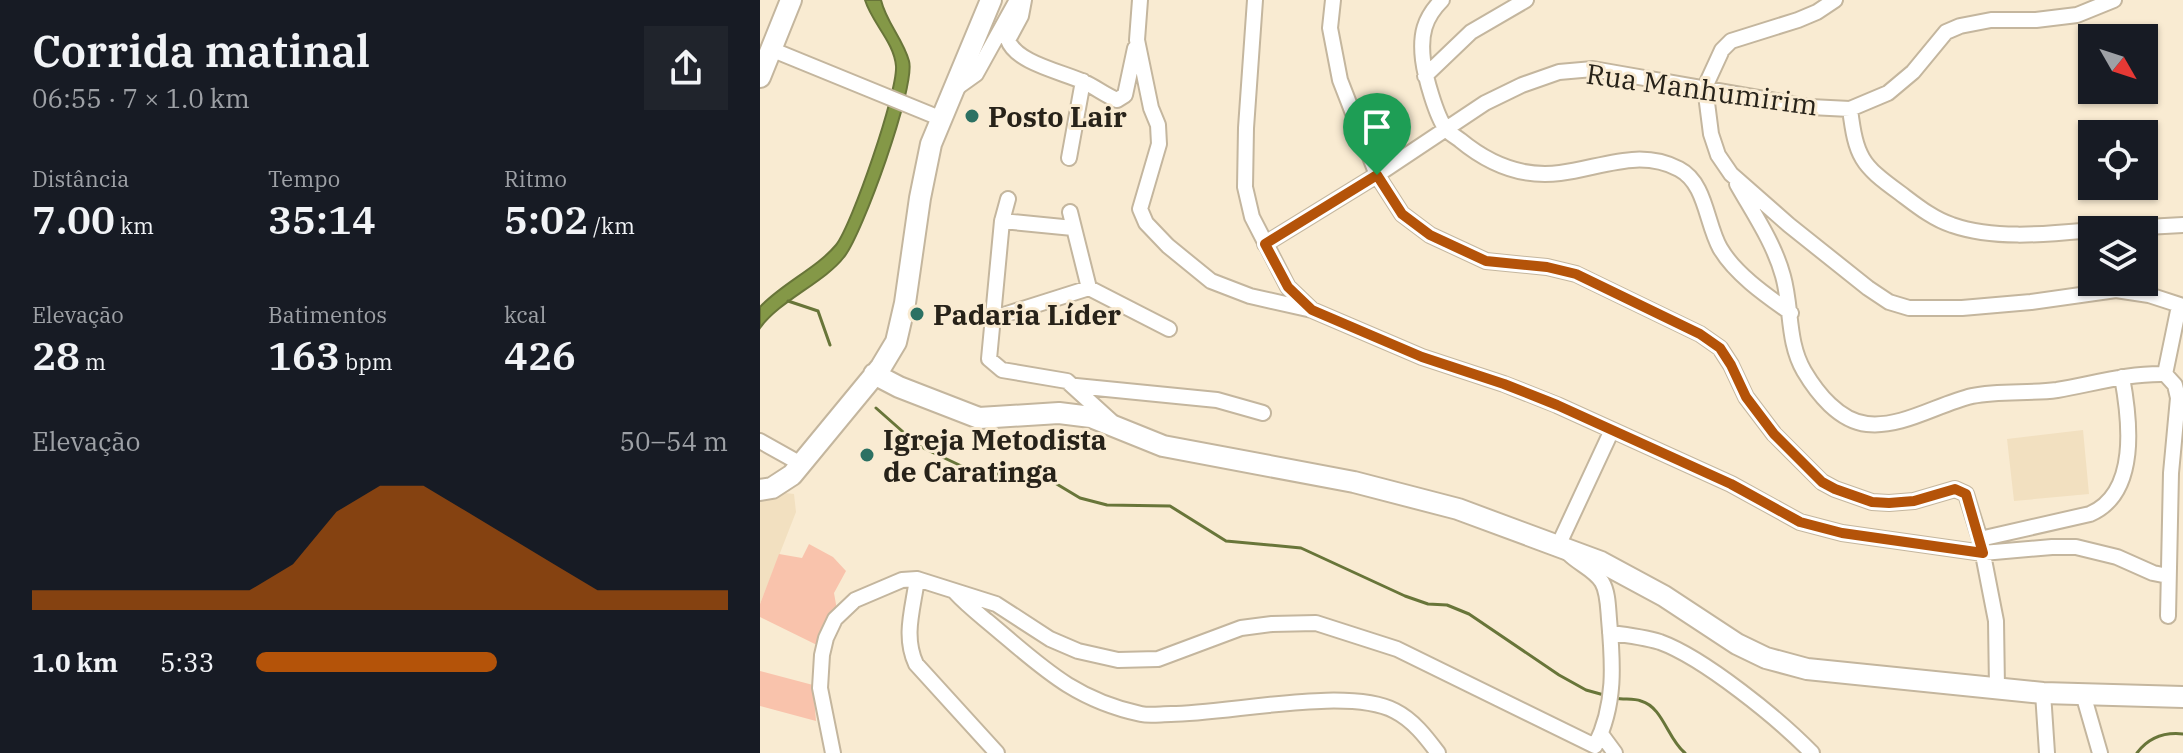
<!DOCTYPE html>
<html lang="pt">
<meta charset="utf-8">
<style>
:root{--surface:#171b24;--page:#20242c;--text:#f1f3f6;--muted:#9ea1a6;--accent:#b45309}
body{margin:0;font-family:"IBM Plex Serif",serif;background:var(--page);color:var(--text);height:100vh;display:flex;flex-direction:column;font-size:30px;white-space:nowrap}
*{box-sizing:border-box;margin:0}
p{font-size:26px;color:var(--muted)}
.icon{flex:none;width:44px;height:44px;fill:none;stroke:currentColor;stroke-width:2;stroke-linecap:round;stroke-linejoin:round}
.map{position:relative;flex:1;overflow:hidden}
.drawer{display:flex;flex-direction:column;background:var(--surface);width:760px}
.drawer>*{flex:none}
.needle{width:52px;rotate:129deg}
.tools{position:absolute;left:1318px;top:24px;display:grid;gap:16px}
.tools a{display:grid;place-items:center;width:80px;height:80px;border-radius:0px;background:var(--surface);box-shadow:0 2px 6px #0004;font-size:40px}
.pin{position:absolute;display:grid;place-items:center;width:68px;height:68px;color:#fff;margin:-82px -34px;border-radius:50% 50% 50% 0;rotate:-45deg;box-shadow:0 0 8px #0007}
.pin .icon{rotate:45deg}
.round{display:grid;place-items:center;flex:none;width:84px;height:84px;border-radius:0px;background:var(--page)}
.summary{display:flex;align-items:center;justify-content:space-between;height:136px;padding:0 32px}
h1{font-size:44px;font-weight:600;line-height:60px}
.stats{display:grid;grid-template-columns:repeat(3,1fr);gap:12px;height:136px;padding:8px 32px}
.stats div{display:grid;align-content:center}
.stats b{font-size:40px;font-weight:600}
.stats small{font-size:22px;font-weight:400}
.stats p{font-size:22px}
.chart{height:224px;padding:16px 32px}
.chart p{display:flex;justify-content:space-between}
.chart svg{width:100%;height:144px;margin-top:8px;fill:var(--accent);opacity:.7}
ul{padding:0 32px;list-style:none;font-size:26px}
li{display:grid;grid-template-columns:128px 96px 1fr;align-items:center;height:60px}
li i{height:20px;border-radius:10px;background:var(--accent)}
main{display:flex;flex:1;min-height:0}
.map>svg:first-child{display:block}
.built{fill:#f2e0c0}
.green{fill:#f9c3ac}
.water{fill:#849847;stroke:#687539;stroke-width:2}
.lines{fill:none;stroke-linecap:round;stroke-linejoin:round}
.stream{stroke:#687539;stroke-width:3}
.street-casing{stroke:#c4b69e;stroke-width:18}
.secondary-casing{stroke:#c4b69e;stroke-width:24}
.street{stroke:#fff;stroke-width:14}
.secondary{stroke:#fff;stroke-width:20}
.route-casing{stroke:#fff;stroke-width:16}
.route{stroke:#b45309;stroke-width:10}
.poi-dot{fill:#2c7163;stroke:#f9ebd2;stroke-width:3}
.labels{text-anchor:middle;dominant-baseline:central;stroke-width:6;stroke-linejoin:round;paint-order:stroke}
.street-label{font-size:28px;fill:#272219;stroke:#f9ebd2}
.poi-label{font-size:28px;font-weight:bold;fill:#272219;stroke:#f9ebd2;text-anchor:start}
</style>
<main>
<section class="drawer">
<div class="summary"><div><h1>Corrida matinal</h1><p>06:55 · 7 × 1.0 km</p></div><a class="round"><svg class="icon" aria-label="share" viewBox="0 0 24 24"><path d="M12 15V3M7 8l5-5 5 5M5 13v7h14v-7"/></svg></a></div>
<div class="stats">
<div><p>Distância</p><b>7.00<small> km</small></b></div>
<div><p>Tempo</p><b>35:14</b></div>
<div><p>Ritmo</p><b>5:02<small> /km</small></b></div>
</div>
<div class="stats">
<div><p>Elevação</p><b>28<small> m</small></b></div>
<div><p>Batimentos</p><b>163<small> bpm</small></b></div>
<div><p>kcal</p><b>426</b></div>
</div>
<div class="chart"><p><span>Elevação</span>50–54 m</p>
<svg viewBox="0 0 160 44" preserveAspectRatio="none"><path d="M0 44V38L10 38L20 38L30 38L40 38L50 38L60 30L70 14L80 6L90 6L100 14L110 22L120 30L130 38L140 38L150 38L160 38V44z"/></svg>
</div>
<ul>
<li><b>1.0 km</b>5:33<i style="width:51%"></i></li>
</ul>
</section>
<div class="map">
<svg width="1423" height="753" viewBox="0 0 1423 753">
<rect width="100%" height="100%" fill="#f9ebd2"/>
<!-- built -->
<path class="built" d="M 1323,430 L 1329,494 L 1254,501 L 1247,439 Z
M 0,490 L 34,494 L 36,512 L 0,604 Z"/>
<!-- green -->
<path class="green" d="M 49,544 L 73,557 L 86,571 L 74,593 L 77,610 L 59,646 L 0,617 L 0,604 L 19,554 L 42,558 Z
M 0,671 L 53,685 L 56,721 L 0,706 Z"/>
<!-- water -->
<path class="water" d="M 105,0 L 121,0 C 126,22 143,39 149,61 C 156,86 102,235 84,257 C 65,282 19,301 0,328 L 0,307 C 21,284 57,268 76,245 C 92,225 138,91 136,66 C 134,42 112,23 105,0 Z"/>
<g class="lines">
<!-- stream -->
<path class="stream" d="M 28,301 L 58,311 L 70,345
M 116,408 L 159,446 L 212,471 L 290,480 L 320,498 L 347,505 L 410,506 L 466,541 L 541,548 L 645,596 L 668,604 L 687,605 L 709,614 L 799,675 L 826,690 L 844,695
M 855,698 C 864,700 873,698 881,701 C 903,707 908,740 925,753
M 1377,753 C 1389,737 1404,732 1423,734"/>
<!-- street casing -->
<g class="street-casing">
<path id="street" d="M 264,0 L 261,16 L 248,40 C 256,63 303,72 324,82 C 335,87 345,95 357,100 L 365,95 L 375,48
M 380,0 L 377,40 L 391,108 L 398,125 L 399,144 L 380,209 L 386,223 L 408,246 L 451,281 L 490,296 L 552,310 L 662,357 L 744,384 L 797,405 L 971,484 L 1040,522 L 1082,533 L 1223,553 L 1292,547 L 1316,547 L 1357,557 L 1393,573 L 1408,576
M 495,0 L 486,128 L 485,187 L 492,217 L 528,287 L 552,310
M 573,0 L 570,28 L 580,80 L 617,175 L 642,214 L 670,235 L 726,261 L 787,267 L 816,274 L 940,334 L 960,348 L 971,365 L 986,397 L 1014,434 L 1062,482 L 1075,489 L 1112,502 L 1129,503 L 1154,501 L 1195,489 L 1206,494 L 1220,539 L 1236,621 L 1237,688
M 682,0 C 664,18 660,35 663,60 C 665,76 676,116 686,129 C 689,133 696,137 700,140 C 729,164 762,178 800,173 C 841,168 879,148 919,169 C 946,183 946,223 960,248 C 975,274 1007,296 1031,313
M 1075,0 L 1057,12 L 1038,20 L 971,41 L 962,50 L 945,87 L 951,134 L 958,155 L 971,174 L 1029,225 L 1108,288 L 1129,302 L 1149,308 L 1202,308 L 1271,302 L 1356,290 L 1389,295 L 1423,306
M 13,50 L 182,119
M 665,76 L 711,32 L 766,0
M 195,89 L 216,74 L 257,0
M 1090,109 C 1096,157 1101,165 1140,193 C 1156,205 1173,219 1192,225 C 1235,240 1288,234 1332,230
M 309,158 L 323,81
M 977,184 C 994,214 1014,243 1023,276 C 1032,308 1027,342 1044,371 C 1057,393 1079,421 1107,424 C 1142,428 1178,404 1212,396 C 1240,390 1269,394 1297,390 C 1333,384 1368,373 1405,374 L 1419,306
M 248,199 L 242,221 L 229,359 L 242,370 L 307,381 L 351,421
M 310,212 L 329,288
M 242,221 L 313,228
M 1332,230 L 1423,225
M 505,244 L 617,175 L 725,103 L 762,85 L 799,72 L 833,69 L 1050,107 L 1090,109 L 1128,93 L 1153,72 L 1186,32 L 1200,26 L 1231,20 L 1276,20 L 1317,15 L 1354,0
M 231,319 L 329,288 L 409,329
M 1405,374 L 1415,385 L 1418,398 L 1411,473 L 1408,616
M 316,386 L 457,400 L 503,413
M 0,441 L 41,464
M 1220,539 L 1330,514 C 1379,493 1370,420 1362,377
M 798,546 L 852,430
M 157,579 C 153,609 143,636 156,664 L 237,753
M 195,592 C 205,603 215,611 227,621 C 279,664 311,699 381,714 C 390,716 401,714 411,714 C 468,714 587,686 635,711 C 653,720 666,737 678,753
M 850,633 C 867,635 884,637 900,642 C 944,658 1019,719 1052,753
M 1283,693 L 1287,753
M 1323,694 L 1340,753
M 841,734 L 855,753
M 73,753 L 60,688 L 62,655 L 66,638 L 75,619 L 95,600 L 142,580 L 157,579 L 236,604 L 290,639 L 318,651 L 358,660 L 398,659 L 481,628 L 512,624 L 556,623 L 637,649 L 835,746 C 856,705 853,663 849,619 C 848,607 848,592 842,582 C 835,570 819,564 809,554"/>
</g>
<!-- secondary casing -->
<g class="secondary-casing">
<path id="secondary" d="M 0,77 L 31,0
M 114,374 L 139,387 L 219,418 L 299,413 L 331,417 L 403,446 L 594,482 L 698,509 L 841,562 L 904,596 L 977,644 L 1006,658 L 1047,669 L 1283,693 L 1423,697
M 0,490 L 12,488 L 32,475 L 121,367 L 136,342 L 145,303 L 160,198 L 171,144 L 231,0"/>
</g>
<!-- street -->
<use href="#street" class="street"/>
<!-- secondary -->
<use href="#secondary" class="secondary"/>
</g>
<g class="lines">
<!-- route casing -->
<g class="route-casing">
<path id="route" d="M 617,175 L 642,214 L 670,235 L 726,261 L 787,267 L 816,274 L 940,334 L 960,348 L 971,365 L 986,397 L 1014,434 L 1062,482 L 1075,489 L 1112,502 L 1129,503 L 1154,501 L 1195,489 L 1206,494 L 1223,553 L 1082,533 L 1040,522 L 971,484 L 797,405 L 744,384 L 662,357 L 552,310 L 528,287 L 505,244 Z"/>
</g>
<!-- route -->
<use href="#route" class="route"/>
</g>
<!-- markers -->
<g class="poi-dot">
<circle cx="212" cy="116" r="8"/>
<circle cx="157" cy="314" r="8"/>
<circle cx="107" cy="455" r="8"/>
</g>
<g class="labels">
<!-- street labels -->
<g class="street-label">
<text transform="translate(942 89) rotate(8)">Rua Manhumirim</text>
</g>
<!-- poi labels -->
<g class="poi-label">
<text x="228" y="116">Posto Lair</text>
<text x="173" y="314">Padaria Líder</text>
<text x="123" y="439">Igreja Metodista<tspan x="123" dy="32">de Caratinga</tspan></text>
</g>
</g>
</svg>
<div class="tools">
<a><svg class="needle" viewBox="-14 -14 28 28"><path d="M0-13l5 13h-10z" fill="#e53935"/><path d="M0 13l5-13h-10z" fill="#9ea1a6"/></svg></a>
<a><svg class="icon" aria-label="locate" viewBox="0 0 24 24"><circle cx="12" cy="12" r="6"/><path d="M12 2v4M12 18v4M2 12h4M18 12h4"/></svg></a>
<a><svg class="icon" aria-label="layers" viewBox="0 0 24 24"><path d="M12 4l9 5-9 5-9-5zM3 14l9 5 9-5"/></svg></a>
</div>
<div class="pin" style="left:617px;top:175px;background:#1e9e55"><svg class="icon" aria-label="arrive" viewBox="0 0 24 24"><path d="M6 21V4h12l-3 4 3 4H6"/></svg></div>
</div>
</main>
